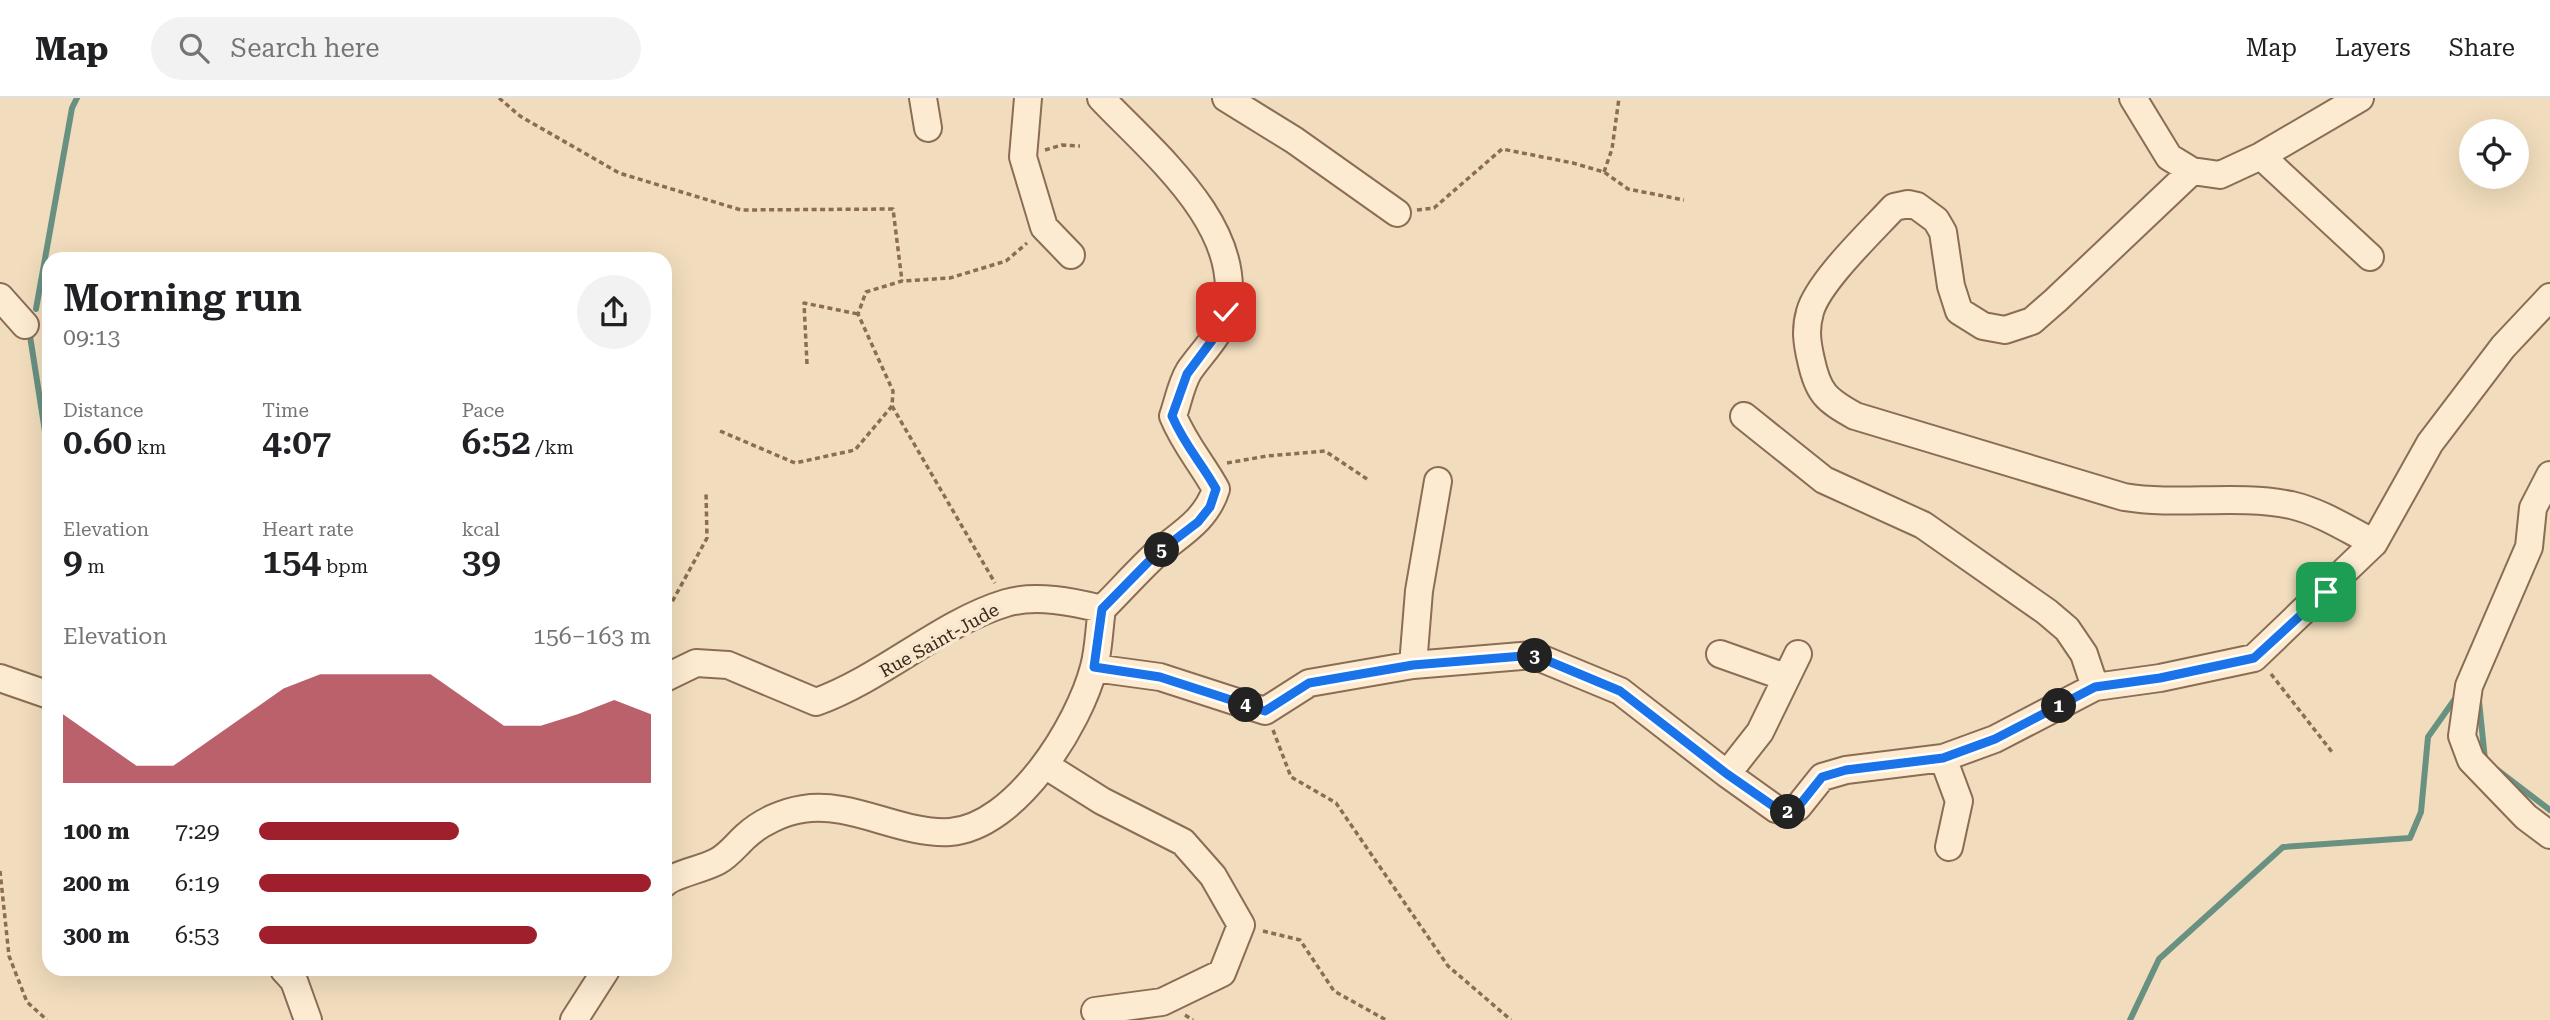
<!DOCTYPE html>
<meta charset="utf-8">
<style>
:root{--surface:#fff;--page:#f2f2f2;--text:#202124;--muted:#757577;--line:#e0e0e0;--accent:#9f1f2d}
body{margin:0;font-family:"Roboto Serif",serif;background:var(--page);color:var(--text);height:100vh;display:flex;flex-direction:column;font-size:26px;white-space:nowrap}
*{box-sizing:border-box;margin:0}
p{font-size:23px;color:var(--muted)}
.icon{flex:none;width:38px;height:38px;fill:none;stroke:currentColor;stroke-width:2;stroke-linecap:round;stroke-linejoin:round}
.map{position:relative;flex:1;overflow:hidden}
.drawer{position:absolute;left:42px;top:154px;width:630px;height:724px;display:flex;flex-direction:column;background:var(--surface);border-radius:21px;box-shadow:0 7px 28px #0002}
.drawer>*{flex:none}
.fabs{position:absolute;left:2459px;top:21px;display:grid;gap:14px}
.fabs a{display:grid;place-items:center;width:70px;height:70px;border-radius:50%;background:var(--surface);box-shadow:0 7px 28px #0002;font-size:35px}
.pin{position:absolute;display:grid;place-items:center;width:60px;height:60px;color:#fff;margin:-30px;border-radius:14px;box-shadow:0 4px 10px #0006}
.km{position:absolute;width:35px;height:35px;margin:-18px;border-radius:50%;background:#222;color:#fff;font-size:19px;line-height:35px;text-align:center}
.round{display:grid;place-items:center;flex:none;width:74px;height:74px;border-radius:37px;background:var(--page)}
.headline{display:flex;align-items:center;justify-content:space-between;height:119px;padding:0 21px}
h1{font-size:38px;font-weight:600;line-height:52px}
.figures{display:grid;grid-template-columns:repeat(3,1fr);gap:10px;height:119px;padding:7px 21px}
.figures div{display:grid;align-content:center}
.figures b{font-size:35px;font-weight:600}
.figures small{font-size:19px;font-weight:400}
.figures p{font-size:19px}
.chart{height:196px;padding:14px 21px}
.chart p{display:flex;justify-content:space-between}
.chart svg{width:100%;height:126px;margin-top:7px;fill:var(--accent);opacity:.7}
ul{padding:0 21px;list-style:none;font-size:23px}
li{display:grid;grid-template-columns:112px 84px 1fr;align-items:center;height:52px}
li i{height:18px;border-radius:9px;background:var(--accent)}
header{display:flex;align-items:center;gap:42px;box-sizing:border-box;height:98px;padding:0 35px;background:var(--surface);border-bottom:2px solid var(--line)}
header strong{font-size:33px}
nav{display:flex;gap:38px;margin-inline-start:auto;font-size:24px}
.search{width:490px;height:63px;background:var(--page);display:flex;align-items:center;gap:18px;box-sizing:border-box;padding:0 24px;border-radius:38px;color:var(--muted);font-size:26px}
.map>svg:first-child{display:block}
.lines{fill:none;stroke-linecap:round;stroke-linejoin:round}
.stream{stroke:#689182;stroke-width:6}
.minor-casing{stroke:#8b6c55;stroke-width:30}
.path{stroke:#8b6c55;stroke-width:3.5;stroke-dasharray:5 3.5;stroke-linecap:butt}
.minor{stroke:#fcebd1;stroke-width:26}
.route-casing{stroke:#fff;stroke-width:14}
.route{stroke:#1a73e8;stroke-width:9}
.labels{text-anchor:middle;dominant-baseline:central;stroke-width:7;stroke-linejoin:round;paint-order:stroke}
.street-label{font-size:18px;fill:#39261b;stroke:#f8e7cd}
</style>
<header>
<strong>Map</strong>
<div class="search"><svg class="icon" aria-label="search" viewBox="0 0 24 24"><circle cx="10" cy="10" r="6"/><path d="M15 15l6 6"/></svg>Search here</div>
<nav><a>Map</a><a>Layers</a><a>Share</a></nav>
</header>
<div class="map">
<svg width="2550" height="922" viewBox="0 0 2550 922">
<rect width="100%" height="100%" fill="#f1ddbd"/>
<g class="lines">
<!-- stream -->
<path class="stream" d="M 36,211 L 72,10 L 77,0
M 30,238 L 49,359
M 2479,603 L 2485,662
M 2496,671 L 2550,712
M 2130,922 L 2159,861 L 2283,749 L 2410,740 L 2421,714 L 2428,639 L 2457,598"/>
<!-- minor casing -->
<g class="minor-casing">
<path id="minor" d="M 923,0 L 928,30
M 1028,0 L 1023,59 L 1044,129 L 1071,157
M 1226,0 L 1294,42 L 1397,115
M 2133,0 L 2169,59 L 2192,73 L 2220,77 L 2261,58 L 2360,0
M 2261,58 L 2370,159
M 2192,73 L 2056,202 L 2032,223 L 2005,232 L 1983,228 L 1959,213 L 1951,188 L 1943,134 L 1936,122 L 1917,108 L 1908,106 L 1894,109 C 1872,133 1818,184 1810,214 C 1805,231 1807,245 1811,262 C 1818,295 1826,302 1855,318 L 2124,399 C 2179,408 2236,396 2291,407 C 2321,414 2347,431 2374,445
M 0,199 L 25,227
M 1744,318 L 1824,382 L 1923,427 L 2047,514 L 2067,531 L 2084,556 L 2095,589
M 2550,377 L 2533,410 L 2529,449 L 2469,588 L 2462,638 L 2471,662 L 2526,719 L 2550,737
M 1720,556 L 1785,579
M 1413,567 L 1533,557 L 1620,593 L 1727,676 L 1776,711 L 1788,714 L 1798,709 L 1822,679 L 1846,672 L 1943,660 L 1995,641 L 2095,589 L 2160,580 L 2254,560 L 2374,445 L 2430,345 L 2503,249 L 2550,199
M 1094,570 L 1160,579 L 1265,613 L 1309,585 L 1413,567 L 1419,493 L 1438,383
M 0,580 L 49,597
M 665,580 L 696,565 L 728,567 L 816,604 C 883,580 940,525 1006,505 C 1036,496 1073,504 1102,511 C 1120,493 1137,474 1155,457 C 1180,436 1206,423 1216,391 C 1201,364 1185,347 1173,318 C 1178,304 1181,286 1189,273 C 1202,254 1221,237 1226,214 C 1247,130 1152,54 1101,0
M 1943,660 L 1959,703 L 1949,749
M 1045,667 L 1102,703 L 1183,744 L 1213,778 L 1241,827 L 1222,875 L 1162,904 L 1095,913
M 1727,676 L 1760,634 L 1798,556
M 665,785 C 675,776 704,771 718,763 C 729,757 737,746 746,738 C 761,724 783,714 803,711 C 852,703 901,737 950,734 C 1016,729 1079,627 1094,569 C 1099,551 1099,530 1102,511
M 284,872 L 294,883 L 308,922
M 574,922 L 606,872"/>
</g>
<!-- path -->
<path class="path" d="M 499,0 L 520,18 L 619,75 L 741,112 L 893,111 L 902,183
M 1045,52 L 1062,47 L 1080,48
M 1604,74 L 1612,51 L 1619,0
M 1417,112 L 1434,110 L 1502,51 L 1573,65 L 1604,74 L 1628,91 L 1684,102
M 807,266 L 804,205 L 858,216
M 892,308 L 995,485
M 720,333 L 795,365 L 855,352 L 892,308 L 893,293 L 858,216 L 866,194 L 902,183 L 950,180 L 1006,163 L 1027,145
M 1227,365 L 1267,358 L 1325,353 L 1367,381
M 665,507 L 672,504 L 707,440 L 706,394
M 2271,576 L 2332,654
M 1273,632 L 1291,679 L 1336,705 L 1448,868 L 1511,922
M 0,773 L 9,858 L 27,904 L 47,922
M 1263,833 L 1300,842 L 1334,893 L 1386,922
M 1185,917 L 1193,922"/>
<!-- minor -->
<use href="#minor" class="minor"/>
</g>
<g class="lines">
<!-- route casing -->
<g class="route-casing">
<path id="route" d="M 1226,214 L 1216,237 L 1187,276 L 1172,318 C 1185,348 1201,364 1216,391 L 1210,409 L 1198,424 L 1155,457 L 1102,511 L 1094,569 L 1160,579 L 1265,613 L 1309,585 L 1413,567 L 1534,557 L 1620,593 L 1727,676 L 1776,710 L 1788,714 L 1798,709 L 1822,679 L 1846,672 L 1943,660 L 1995,641 L 2095,589 L 2160,580 L 2254,560 L 2326,494"/>
</g>
<!-- route -->
<use href="#route" class="route"/>
</g>
<g class="labels">
<!-- street labels -->
<g class="street-label">
<text transform="translate(939 542) rotate(-29)">Rue Saint-Jude</text>
</g>
</g>
</svg>
<div class="fabs">
<a><svg class="icon" aria-label="locate" viewBox="0 0 24 24"><circle cx="12" cy="12" r="6"/><path d="M12 2v4M12 18v4M2 12h4M18 12h4"/></svg></a>
</div>
<div class="pin" style="left:2326px;top:494px;background:#1e9e55"><svg class="icon" aria-label="arrive" viewBox="0 0 24 24"><path d="M6 21V4h12l-3 4 3 4H6"/></svg></div>
<div class="pin" style="left:1226px;top:214px;background:#d93025"><svg class="icon" aria-label="check" viewBox="0 0 24 24"><path d="M5 12l5 5 9-10"/></svg></div>
<b class="km" style="left:2059px;top:608px">1</b>
<b class="km" style="left:1788px;top:714px">2</b>
<b class="km" style="left:1535px;top:558px">3</b>
<b class="km" style="left:1246px;top:607px">4</b>
<b class="km" style="left:1162px;top:452px">5</b>
<section class="drawer">
<div class="headline"><div><h1>Morning run</h1><p>09:13</p></div><a class="round"><svg class="icon" aria-label="share" viewBox="0 0 24 24"><path d="M12 15V3M7 8l5-5 5 5M5 13v7h14v-7"/></svg></a></div>
<div class="figures">
<div><p>Distance</p><b>0.60<small> km</small></b></div>
<div><p>Time</p><b>4:07</b></div>
<div><p>Pace</p><b>6:52<small> /km</small></b></div>
</div>
<div class="figures">
<div><p>Elevation</p><b>9<small> m</small></b></div>
<div><p>Heart rate</p><b>154<small> bpm</small></b></div>
<div><p>kcal</p><b>39</b></div>
</div>
<div class="chart"><p><span>Elevation</span>156–163 m</p>
<svg viewBox="0 0 160 44" preserveAspectRatio="none"><path d="M0 44V20L10 29L20 38L30 38L40 29L50 20L60 11L70 6L80 6L90 6L100 6L110 15L120 24L130 24L140 20L150 15L160 20V44z"/></svg>
</div>
<ul>
<li><b>100 m</b>7:29<i style="width:51%"></i></li>
<li><b>200 m</b>6:19<i style="width:100%"></i></li>
<li><b>300 m</b>6:53<i style="width:71%"></i></li>
</ul>
</section>
</div>
